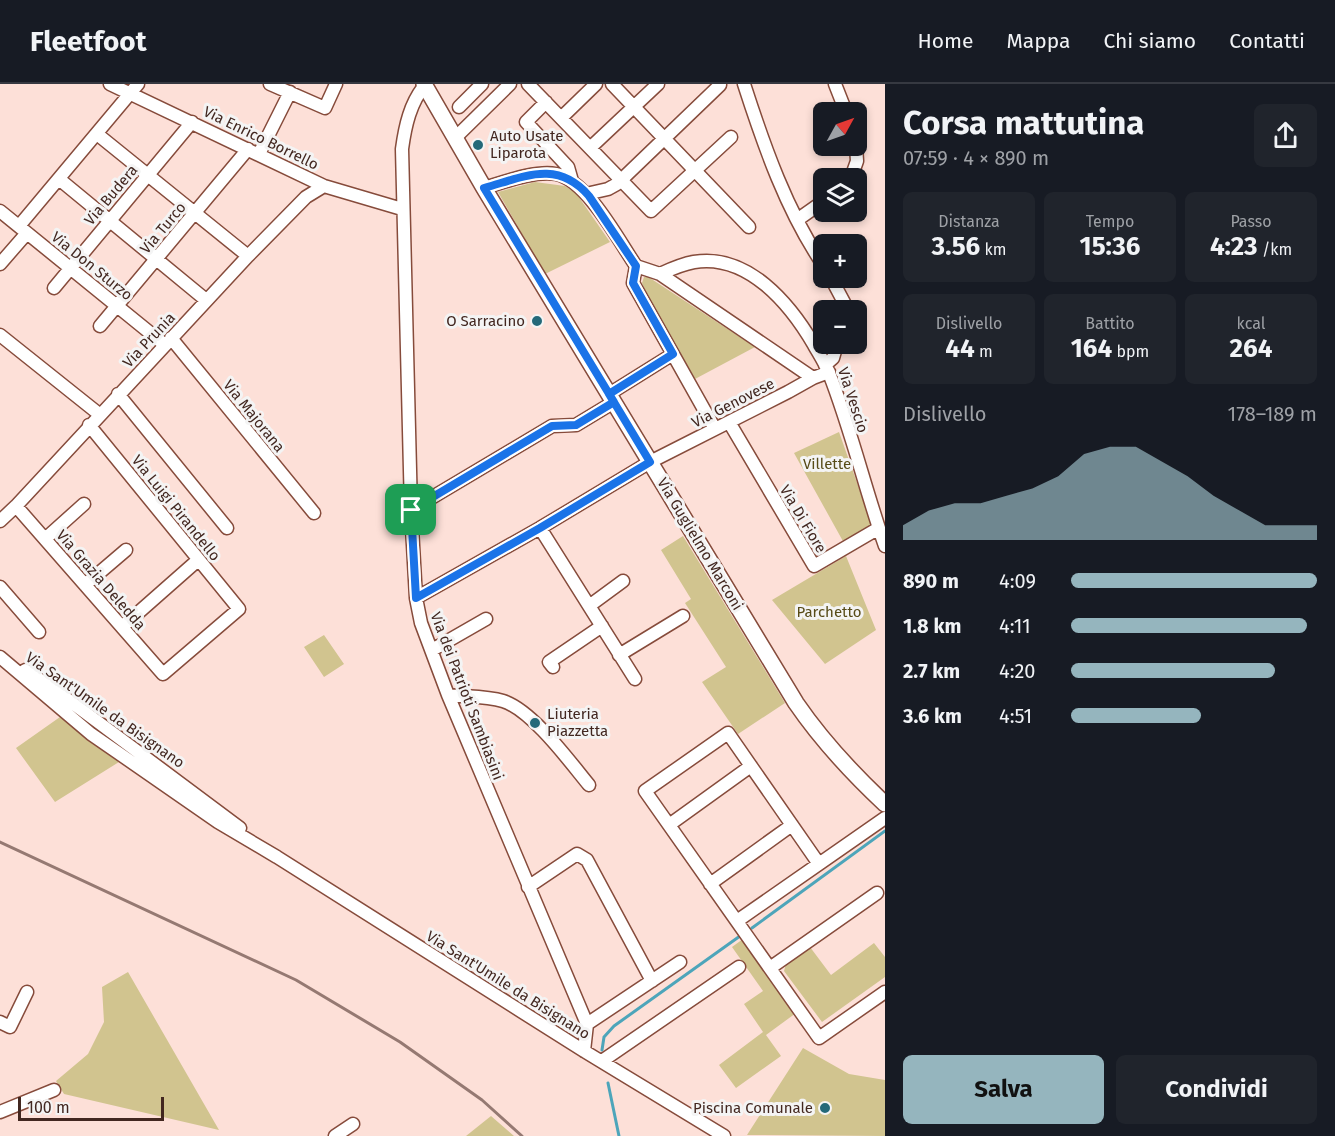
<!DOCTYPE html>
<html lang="it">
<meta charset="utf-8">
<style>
:root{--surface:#171b24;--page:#20242c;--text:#f1f3f6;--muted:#9ea1a6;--line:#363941;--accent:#95b5be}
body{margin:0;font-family:"Fira Sans",sans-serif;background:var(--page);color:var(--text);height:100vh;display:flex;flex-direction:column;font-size:22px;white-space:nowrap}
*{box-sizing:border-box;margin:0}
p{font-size:20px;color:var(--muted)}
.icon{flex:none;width:33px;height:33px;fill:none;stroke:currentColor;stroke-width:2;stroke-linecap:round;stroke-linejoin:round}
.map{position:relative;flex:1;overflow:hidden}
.panel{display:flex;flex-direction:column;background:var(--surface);width:450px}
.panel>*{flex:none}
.needle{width:39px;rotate:50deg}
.fabs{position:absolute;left:813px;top:18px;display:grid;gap:12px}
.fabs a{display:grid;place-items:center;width:54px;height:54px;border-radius:9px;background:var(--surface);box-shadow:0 3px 9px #0003;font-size:30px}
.scale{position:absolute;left:18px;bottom:15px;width:146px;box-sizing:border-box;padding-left:6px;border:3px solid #422720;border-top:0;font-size:16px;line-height:21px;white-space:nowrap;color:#422720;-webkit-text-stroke:4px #f4f4f4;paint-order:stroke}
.pin{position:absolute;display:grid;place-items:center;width:51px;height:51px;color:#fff;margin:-26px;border-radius:12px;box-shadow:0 3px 9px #0006}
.round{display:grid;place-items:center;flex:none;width:63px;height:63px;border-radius:9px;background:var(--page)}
.headline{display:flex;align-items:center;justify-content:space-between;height:102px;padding:0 18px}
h1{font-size:33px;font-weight:700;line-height:45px}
.stats{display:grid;grid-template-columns:repeat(3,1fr);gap:9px;height:102px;padding:6px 18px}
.stats div{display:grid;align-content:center;border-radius:9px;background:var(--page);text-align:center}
.stats b{font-size:26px;font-weight:700}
.stats small{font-size:16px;font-weight:400}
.stats p{font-size:16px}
.chart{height:168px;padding:12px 18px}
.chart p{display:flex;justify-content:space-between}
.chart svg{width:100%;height:108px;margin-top:6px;fill:var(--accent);opacity:.7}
.primary-button{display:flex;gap:12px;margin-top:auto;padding:12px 18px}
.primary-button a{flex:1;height:69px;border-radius:9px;background:var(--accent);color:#111;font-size:24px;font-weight:700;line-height:69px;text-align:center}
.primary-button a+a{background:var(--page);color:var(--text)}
ul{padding:0 18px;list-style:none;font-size:20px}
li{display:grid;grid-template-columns:96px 72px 1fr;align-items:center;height:45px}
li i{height:15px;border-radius:8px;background:var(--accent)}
header{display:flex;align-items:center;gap:36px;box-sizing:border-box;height:84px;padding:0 30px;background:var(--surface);border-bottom:2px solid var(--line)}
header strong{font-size:28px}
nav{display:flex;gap:33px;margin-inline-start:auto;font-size:21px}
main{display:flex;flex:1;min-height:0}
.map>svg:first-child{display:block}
.green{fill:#d1c48f}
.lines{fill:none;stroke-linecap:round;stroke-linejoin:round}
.stream{stroke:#4da5ba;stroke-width:3}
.minor-casing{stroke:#864b3b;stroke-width:15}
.major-casing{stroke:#864b3b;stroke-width:18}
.minor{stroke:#fff;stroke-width:12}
.major{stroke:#fff;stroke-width:15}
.rail{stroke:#957972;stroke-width:3}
.route-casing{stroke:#fff;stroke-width:12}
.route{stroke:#1a73e8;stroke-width:8}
.poi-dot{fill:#246979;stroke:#f4f4f4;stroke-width:2}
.labels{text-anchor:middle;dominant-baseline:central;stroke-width:6;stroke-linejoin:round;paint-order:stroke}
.poi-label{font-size:15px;fill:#422720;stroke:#f4f4f4;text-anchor:start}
.street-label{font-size:15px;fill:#422720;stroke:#f4f4f4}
.park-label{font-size:15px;fill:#574b17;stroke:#f4f4f4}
</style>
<header>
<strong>Fleetfoot</strong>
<nav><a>Home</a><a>Mappa</a><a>Chi siamo</a><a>Contatti</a></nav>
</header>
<main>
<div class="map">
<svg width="885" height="1052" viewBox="0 0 885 1052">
<rect width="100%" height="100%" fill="#fde0d8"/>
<!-- green -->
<path class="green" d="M 535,98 L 565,102 L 576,109 L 610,158 L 545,190 L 498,108 Z
M 644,193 L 648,193 L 653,196 L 755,263 L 695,295 L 647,211 L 642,199 Z
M 839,348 L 872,441 L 844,459 L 794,369 Z
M 683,452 L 785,619 L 738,650 L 702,598 L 726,583 L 685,519 L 691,515 L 661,466 Z
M 846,472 L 876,546 L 825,580 L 772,516 Z
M 324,551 L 344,580 L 324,593 L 304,563 Z
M 60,633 L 88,656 L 119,678 L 55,718 L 16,664 Z
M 743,855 L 796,929 L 766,951 L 781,972 L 736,1004 L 719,981 L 763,948 L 744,920 L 763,907 L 732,863 Z
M 874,859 L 885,873 L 885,893 L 822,938 L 784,887 L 786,880 L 810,863 L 831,891 Z
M 128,888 L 219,1046 L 64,1010 L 56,997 L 88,970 L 104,938 L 102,903 Z
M 803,964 L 849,990 L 885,996 L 885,1052 L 747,1051 Z
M 491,1032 L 514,1052 L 466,1052 Z"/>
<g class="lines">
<!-- stream -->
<path class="stream" d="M 752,844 L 885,747
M 602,966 L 604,953 L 614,942 L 740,852
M 608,999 L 619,1052"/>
<!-- minor casing -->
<g class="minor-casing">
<path id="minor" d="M 110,0 L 324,102 L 402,125
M 270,0 L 325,24 L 336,0
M 426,0 C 410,18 405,43 402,65 L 411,426 L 416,514 L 421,539 L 448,611 L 587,940 L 584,967
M 528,0 L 651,127 L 731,53
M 612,0 L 749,143
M 744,0 C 764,62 787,128 824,182
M 835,0 L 846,28
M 546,18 L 526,38 L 568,83 L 572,97
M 459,23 L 482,0
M 561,34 L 596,0
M 97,50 L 248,172
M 455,54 L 510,0
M 590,64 L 658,0
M 259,70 L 290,8
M 851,94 L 857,77 L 856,62
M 59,95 L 206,216
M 484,104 C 504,98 536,86 556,90 C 587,96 619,157 636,182 L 633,199 L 715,345
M 586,110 L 608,105 L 617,100 L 720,1
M 0,127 L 165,261
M 797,136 L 824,117
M 19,142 L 138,0
M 0,180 L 27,149
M 636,182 L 660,190 L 813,294
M 660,190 C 671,185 682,180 694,178 C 748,169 790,220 814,261 C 819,270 825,279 829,289 C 851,345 865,405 885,462
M 831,194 L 847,224 L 846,226
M 54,204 L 192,38
M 100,242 L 248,65
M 0,251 L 99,330
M 171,254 L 314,429
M 825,281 L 833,274 L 837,260
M 118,310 L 227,444
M 609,310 L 673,270
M 729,338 L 814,482 L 879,444
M 16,422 L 163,590 L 239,525 L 89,341
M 411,426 L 552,342 L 576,341 L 614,318
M 0,437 L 16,422 L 248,172 L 306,113 L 324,102
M 540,444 L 635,595
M 45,455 L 84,420
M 85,501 L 126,466
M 0,503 L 39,548
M 416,514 L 540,444 L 650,378 L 788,308 L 813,294 L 829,288
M 589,522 L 623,497
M 122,543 L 198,476
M 432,566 L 486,535
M 619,571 L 683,532
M 0,573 L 91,650 L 218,738 L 277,773 L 584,967 L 724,1052
M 553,583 L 549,578 L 602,542
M 25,586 L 51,603 L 240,744
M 448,611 C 465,613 486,612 503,617 C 532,626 570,678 589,701
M 669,741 L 751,682
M 819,780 L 728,649 L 645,707 L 819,954 L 885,908
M 710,800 L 792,741
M 528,803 L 577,770 L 587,776 L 652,897
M 737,837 L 885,734
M 770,884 L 877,809
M 0,938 L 10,943 L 27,908
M 587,940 L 680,878
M 602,977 L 739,883
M 0,1028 L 54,1006
M 335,1052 L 353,1040"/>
</g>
<!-- major casing -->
<g class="major-casing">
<path id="major" d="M 424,0 L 484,104 L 796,619 C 822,657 852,689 885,720"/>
</g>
<!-- minor -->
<use href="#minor" class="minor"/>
<!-- major -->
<use href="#major" class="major"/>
<!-- rail -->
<path class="rail" d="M 0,758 L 296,896 L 400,958 L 482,1016 L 522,1052"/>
</g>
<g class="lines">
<!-- route casing -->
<g class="route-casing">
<path id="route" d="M 411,426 L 416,514 L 540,444 L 650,378 L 609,310 L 673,270 L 633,199 L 636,182 L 589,112 C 557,75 524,93 484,104 L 614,318 L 576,341 L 552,342 L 411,426"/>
</g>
<!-- route -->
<use href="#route" class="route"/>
</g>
<!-- markers -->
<g class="poi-dot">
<circle cx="478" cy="61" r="6"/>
<circle cx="537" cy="237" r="6"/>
<circle cx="535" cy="639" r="6"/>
<circle cx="825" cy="1024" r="6"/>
</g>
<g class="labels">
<!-- poi labels -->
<g class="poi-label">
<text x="490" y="52">Auto Usate<tspan x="490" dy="17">Liparota</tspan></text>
<text x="525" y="237" text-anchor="end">O Sarracino</text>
<text x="547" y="630">Liuteria<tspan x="547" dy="17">Piazzetta</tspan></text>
<text x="813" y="1024" text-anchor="end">Piscina Comunale</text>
</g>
<!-- street labels -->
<g class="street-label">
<text transform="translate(261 54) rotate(26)">Via Enrico Borrello</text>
<text transform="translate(111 111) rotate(-50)">Via Budera</text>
<text transform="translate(163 144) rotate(-50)">Via Turco</text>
<text transform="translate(92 182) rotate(39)">Via Don Sturzo</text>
<text transform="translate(149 256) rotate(-47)">Via Prunia</text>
<text transform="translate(853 316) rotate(72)">Via Vescio</text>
<text transform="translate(733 319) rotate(-27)">Via Genovese</text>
<text transform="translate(254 332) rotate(51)">Via Majorana</text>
<text transform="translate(176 424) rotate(51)">Via Luigi Pirandello</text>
<text transform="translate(803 435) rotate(59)">Via Di Fiore</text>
<text transform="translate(700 460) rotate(59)">Via Guglielmo Marconi</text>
<text transform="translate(101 496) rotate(49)">Via Grazia Deledda</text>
<text transform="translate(467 612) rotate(69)">Via dei Patrioti Sambiasini</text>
<text transform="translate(105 626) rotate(35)">Via Sant'Umile da Bisignano</text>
<text transform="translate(508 901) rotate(32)">Via Sant'Umile da Bisignano</text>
</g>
<!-- park labels -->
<g class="park-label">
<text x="827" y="380">Villette</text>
<text x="829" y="528">Parchetto</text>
</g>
</g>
</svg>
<div class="fabs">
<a><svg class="needle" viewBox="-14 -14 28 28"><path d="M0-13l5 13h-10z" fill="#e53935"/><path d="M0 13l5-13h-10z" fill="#9ea1a6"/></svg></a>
<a><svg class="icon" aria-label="layers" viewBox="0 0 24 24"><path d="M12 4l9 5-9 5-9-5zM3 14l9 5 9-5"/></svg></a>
<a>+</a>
<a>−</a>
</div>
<div class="scale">100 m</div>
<div class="pin" style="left:411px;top:426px;background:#1e9e55"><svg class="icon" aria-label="arrive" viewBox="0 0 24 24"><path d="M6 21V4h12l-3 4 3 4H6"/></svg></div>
</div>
<section class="panel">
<div class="headline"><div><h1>Corsa mattutina</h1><p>07:59 · 4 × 890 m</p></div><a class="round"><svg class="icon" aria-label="share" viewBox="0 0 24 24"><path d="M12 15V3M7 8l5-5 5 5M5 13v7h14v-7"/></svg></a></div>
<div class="stats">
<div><p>Distanza</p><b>3.56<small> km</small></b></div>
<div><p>Tempo</p><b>15:36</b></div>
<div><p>Passo</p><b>4:23<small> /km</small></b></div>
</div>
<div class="stats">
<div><p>Dislivello</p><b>44<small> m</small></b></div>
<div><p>Battito</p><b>164<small> bpm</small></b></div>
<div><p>kcal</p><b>264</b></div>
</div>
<div class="chart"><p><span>Dislivello</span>178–189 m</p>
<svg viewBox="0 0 160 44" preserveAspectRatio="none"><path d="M0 44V38L10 32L20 29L30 29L40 26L50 23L60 18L70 9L80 6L90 6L100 12L110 18L120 26L130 32L140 38L150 38L160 38V44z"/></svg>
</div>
<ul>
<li><b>890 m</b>4:09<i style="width:100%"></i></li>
<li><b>1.8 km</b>4:11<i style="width:96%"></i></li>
<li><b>2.7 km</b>4:20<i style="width:83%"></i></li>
<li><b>3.6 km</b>4:51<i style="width:53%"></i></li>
</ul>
<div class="primary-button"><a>Salva</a><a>Condividi</a></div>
</section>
</main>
